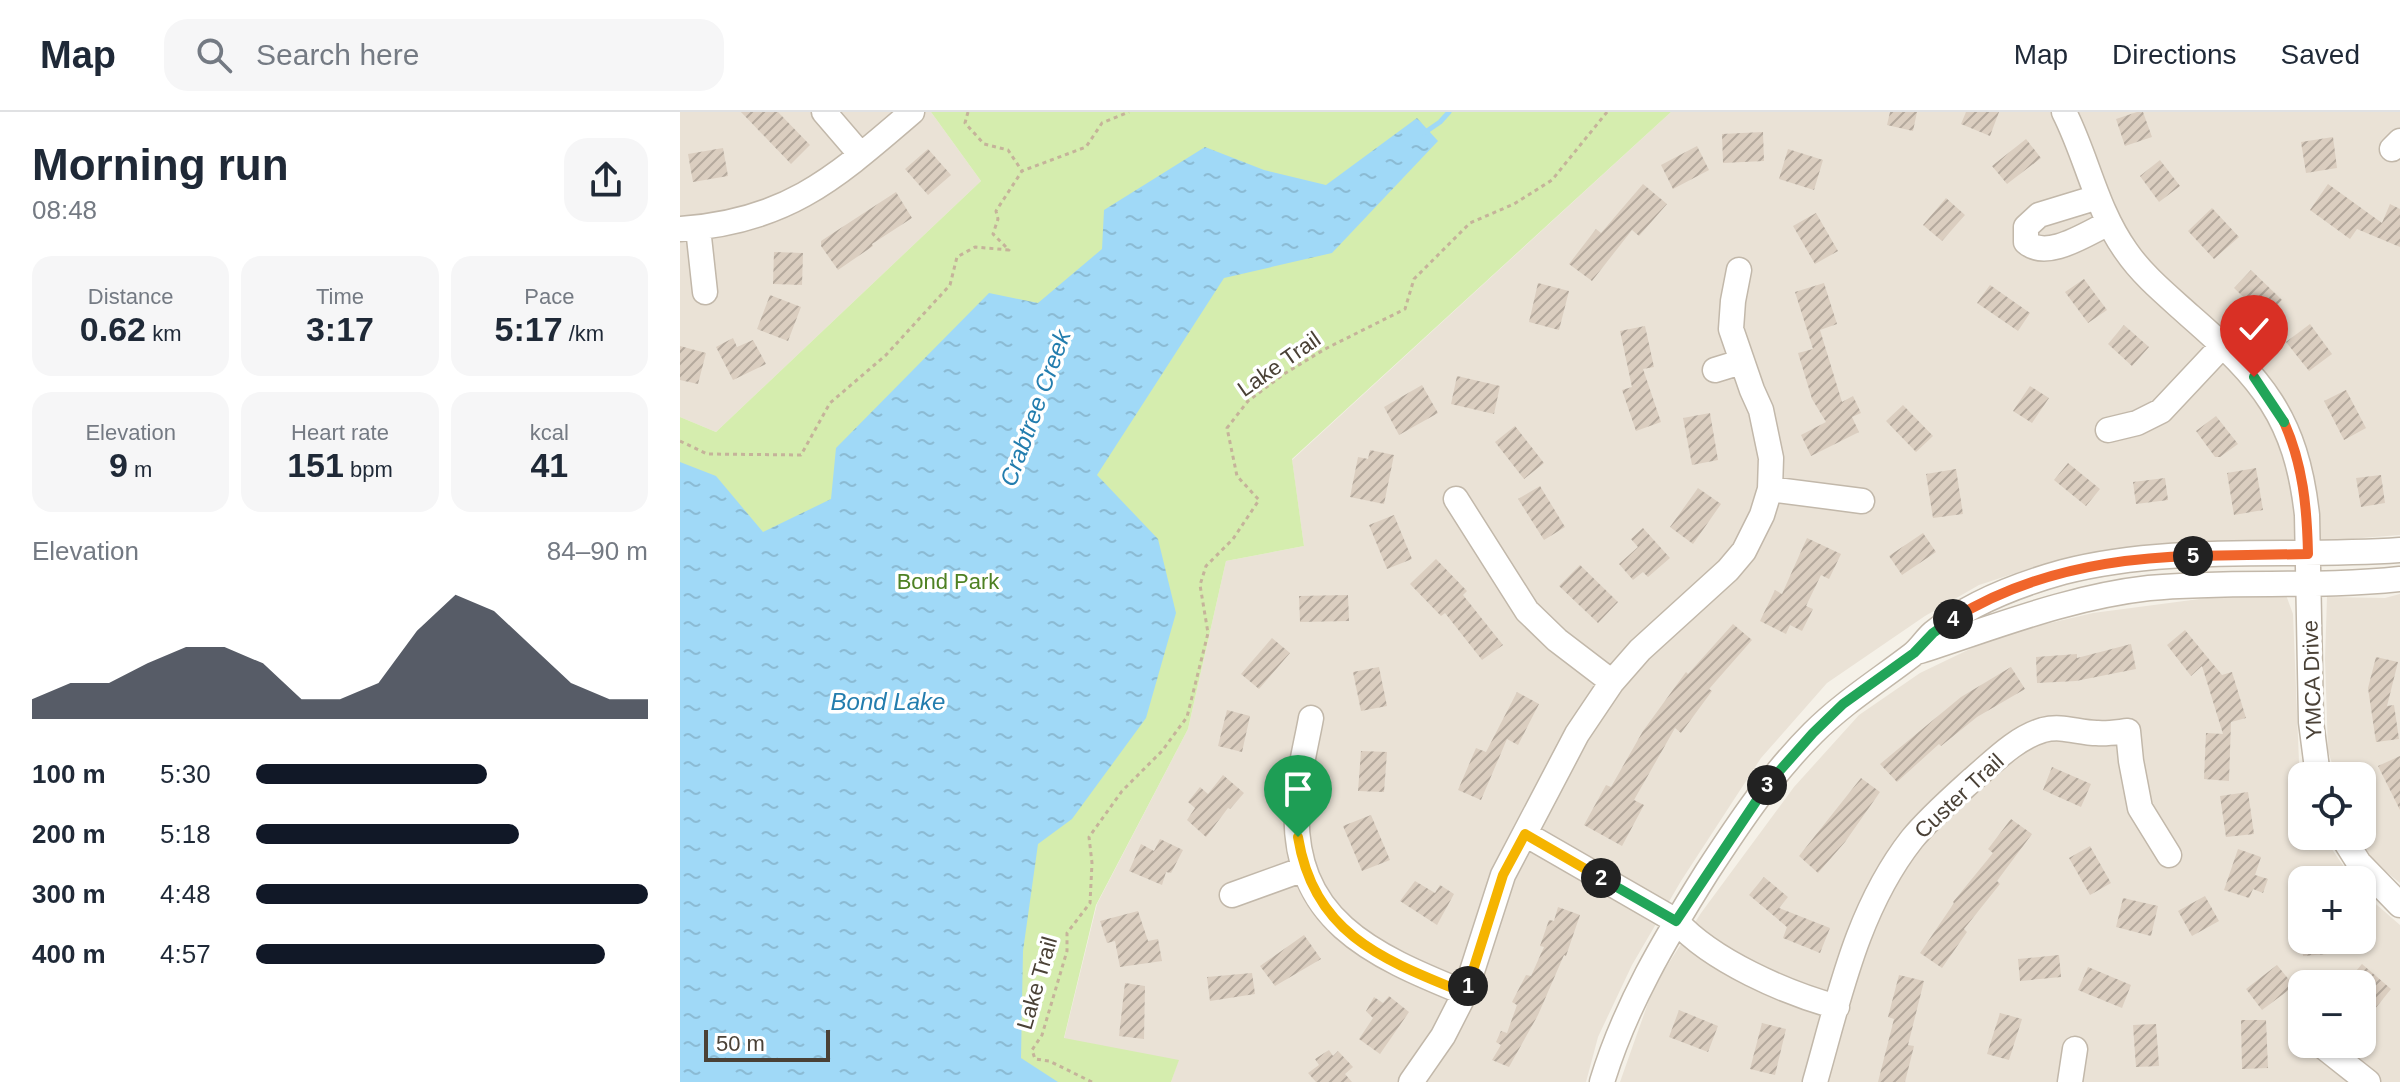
<!DOCTYPE html>
<meta charset="utf-8">
<style>
:root{--surface:#fff;--page:#f6f6f7;--text:#1f2937;--muted:#747a83;--line:#e0e1e3;--accent:#111827}
body{margin:0;font-family:Arial,sans-serif;background:var(--page);color:var(--text);height:100vh;display:flex;flex-direction:column;font-size:30px;white-space:nowrap}
*{box-sizing:border-box;margin:0}
p{font-size:26px;color:var(--muted)}
.icon{flex:none;width:44px;height:44px;fill:none;stroke:currentColor;stroke-width:2;stroke-linecap:round;stroke-linejoin:round}
.map{position:relative;flex:1;overflow:hidden}
.sheet{display:flex;flex-direction:column;background:var(--surface);width:680px}
.sheet>*{flex:none}
.controls{position:absolute;left:1608px;top:650px;display:grid;gap:16px}
.controls a{display:grid;place-items:center;width:88px;height:88px;border-radius:16px;background:var(--surface);box-shadow:0 2px 6px #0004;font-size:40px}
.scale{position:absolute;left:24px;bottom:20px;width:126px;box-sizing:border-box;padding-left:8px;border:4px solid #4a4136;border-top:0;font-size:22px;line-height:28px;white-space:nowrap;color:#4a4136;-webkit-text-stroke:6px #fff;paint-order:stroke}
.pin{position:absolute;display:grid;place-items:center;width:68px;height:68px;color:#fff;margin:-82px -34px;border-radius:50% 50% 50% 0;rotate:-45deg;box-shadow:0 0 8px #0007}
.pin .icon{rotate:45deg}
.km{position:absolute;width:40px;height:40px;margin:-20px;border-radius:50%;background:#222;color:#fff;font-size:22px;line-height:40px;text-align:center}
.round{display:grid;place-items:center;flex:none;width:84px;height:84px;border-radius:24px;background:var(--page)}
.headline{display:flex;align-items:center;justify-content:space-between;height:136px;padding:0 32px}
h1{font-size:44px;font-weight:600;line-height:60px}
.figures{display:grid;grid-template-columns:repeat(3,1fr);gap:12px;height:136px;padding:8px 32px}
.figures div{display:grid;align-content:center;border-radius:20px;background:var(--page);text-align:center}
.figures b{font-size:34px;font-weight:600}
.figures small{font-size:22px;font-weight:400}
.figures p{font-size:22px}
.chart{height:224px;padding:16px 32px}
.chart p{display:flex;justify-content:space-between}
.chart svg{width:100%;height:144px;margin-top:8px;fill:var(--accent);opacity:.7}
ul{padding:0 32px;list-style:none;font-size:26px}
li{display:grid;grid-template-columns:128px 96px 1fr;align-items:center;height:60px}
li i{height:20px;border-radius:10px;background:var(--accent)}
header{display:flex;align-items:center;gap:48px;box-sizing:border-box;height:112px;padding:0 40px;background:var(--surface);border-bottom:2px solid var(--line)}
header strong{font-size:38px}
nav{display:flex;gap:44px;margin-inline-start:auto;font-size:28px}
.search{width:560px;height:72px;background:var(--page);display:flex;align-items:center;gap:20px;box-sizing:border-box;padding:0 28px;border-radius:24px;color:var(--muted);font-size:30px}
main{display:flex;flex:1;min-height:0}
.map>svg:first-child{display:block}
.residential{fill:#eae2d6;fill-rule:evenodd}
.green{fill:#d5edae}
.water{fill:url(#water-ripples)}
.lines{fill:none;stroke-linecap:round;stroke-linejoin:round}
.stream{stroke:#a0d9f7;stroke-width:5}
.building{fill:url(#building-hatch)}
.minor-casing{stroke:#c2b8aa;stroke-width:27}
.path{stroke:#c5b39a;stroke-width:3;stroke-dasharray:4 4;stroke-linecap:butt}
.minor{stroke:#fff;stroke-width:24}
.split-1-casing{stroke:#fff;stroke-width:16}
.split-2-casing{stroke:#fff;stroke-width:16}
.split-3-casing{stroke:#fff;stroke-width:16}
.split-4-casing{stroke:#fff;stroke-width:16}
.split-5-casing{stroke:#fff;stroke-width:16}
.split-6-casing{stroke:#fff;stroke-width:16}
.split-7-casing{stroke:#fff;stroke-width:16}
.split-1{stroke:#f5b400;stroke-width:10}
.split-2{stroke:#f5b400;stroke-width:10}
.split-3{stroke:#22a559;stroke-width:10}
.split-4{stroke:#22a559;stroke-width:10}
.split-5{stroke:#f0652b;stroke-width:10}
.split-6{stroke:#f0652b;stroke-width:10}
.split-7{stroke:#22a559;stroke-width:10}
.labels{text-anchor:middle;dominant-baseline:central;stroke-width:7;stroke-linejoin:round;paint-order:stroke}
.street-label{font-size:22px;fill:#4a4136;stroke:#fff}
.park-label{font-size:22px;fill:#4e8123;stroke:#fff}
.water-label{font-size:24px;font-style:italic;fill:#237dae;stroke:#fff}
</style>
<header>
<strong>Map</strong>
<div class="search"><svg class="icon" aria-label="search" viewBox="0 0 24 24"><circle cx="10" cy="10" r="6"/><path d="M15 15l6 6"/></svg>Search here</div>
<nav><a>Map</a><a>Directions</a><a>Saved</a></nav>
</header>
<main>
<section class="sheet">
<div class="headline"><div><h1>Morning run</h1><p>08:48</p></div><a class="round"><svg class="icon" aria-label="share" viewBox="0 0 24 24"><path d="M12 15V3M7 8l5-5 5 5M5 13v7h14v-7"/></svg></a></div>
<div class="figures">
<div><p>Distance</p><b>0.62<small> km</small></b></div>
<div><p>Time</p><b>3:17</b></div>
<div><p>Pace</p><b>5:17<small> /km</small></b></div>
</div>
<div class="figures">
<div><p>Elevation</p><b>9<small> m</small></b></div>
<div><p>Heart rate</p><b>151<small> bpm</small></b></div>
<div><p>kcal</p><b>41</b></div>
</div>
<div class="chart"><p><span>Elevation</span>84–90 m</p>
<svg viewBox="0 0 160 44" preserveAspectRatio="none"><path d="M0 44V38L10 33L20 33L30 27L40 22L50 22L60 27L70 38L80 38L90 33L100 17L110 6L120 11L130 22L140 33L150 38L160 38V44z"/></svg>
</div>
<ul>
<li><b>100 m</b>5:30<i style="width:59%"></i></li>
<li><b>200 m</b>5:18<i style="width:67%"></i></li>
<li><b>300 m</b>4:48<i style="width:100%"></i></li>
<li><b>400 m</b>4:57<i style="width:89%"></i></li>
</ul>
</section>
<div class="map">
<svg width="1720" height="970" viewBox="0 0 1720 970">
<defs>
<pattern id="water-ripples" width="26" height="14" patternUnits="userSpaceOnUse" patternTransform="scale(2)"><rect width="26" height="14" fill="#a0d9f7"/><path d="M2 4q2-2 4 0t4 0M15 11q2-2 4 0t4 0" fill="none" stroke="#8bbbd4"/></pattern>
<pattern id="building-hatch" width="6" height="6" patternUnits="userSpaceOnUse" patternTransform="scale(2)"><rect width="6" height="6" fill="#dbcec0"/><path d="M-1 1l2-2M0 6l6-6M5 7l2-2" fill="none" stroke="#b4a99d"/></pattern>
</defs>
<rect width="100%" height="100%" fill="#f5f1e8"/>
<!-- residential -->
<path class="residential" d="M 0,0 L 251,0 L 301,69 L 36,320 L 0,305 Z
M 991,0 L 1720,0 L 1720,423 L 1655,428 L 1474,432 L 1354,455 L 1299,473 L 1245,504 L 1147,571 L 1081,646 L 1001,769 L 952,853 L 918,925 L 906,970 L 491,970 L 498,949 L 384,927 L 417,792 L 508,617 L 546,449 L 624,434 L 612,348 Z
M 1720,482 L 1720,771 L 1694,750 L 1679,724 L 1682,724 L 1682,664 L 1656,664 L 1648,639 L 1645,547 L 1647,485 L 1705,486 Z
M 1606,483 L 1613,502 L 1622,724 L 1643,724 L 1673,768 L 1622,768 L 1622,828 L 1682,828 L 1682,780 L 1720,813 L 1720,970 L 940,970 L 974,874 L 1021,801 L 1114,675 L 1179,603 L 1240,561 L 1319,523 L 1413,501 L 1527,486 ZM 1622,872 L 1682,872 L 1682,932 L 1622,932 Z"/>
<!-- green -->
<path class="green" d="M 251,0 L 991,0 L 612,347 L 624,434 L 546,449 L 508,617 L 416,793 L 384,926 L 499,948 L 491,970 L 0,970 L 0,305 L 36,320 L 301,69 Z"/>
<!-- water -->
<path class="water" d="M 737,6 L 758,29 L 652,141 L 544,166 L 417,363 L 478,427 L 496,501 L 466,606 L 392,707 L 358,732 L 343,839 L 341,946 L 378,970 L 0,970 L 0,350 L 36,364 L 83,420 L 151,387 L 156,336 L 309,181 L 358,191 L 422,137 L 424,98 L 525,35 L 584,58 L 646,73 Z"/>
<g class="lines">
<!-- stream -->
<path class="stream" d="M 744,21 L 760,10 L 769,0"/>
</g>
<!-- building -->
<path class="building" d="M 61,0 L 98,0 L 130,33 L 111,52 Z
M 1210,0 L 1237,0 L 1233,19 L 1207,13 Z
M 1286,0 L 1319,0 L 1310,24 L 1281,12 Z
M 1457,0 L 1463,0 L 1472,25 L 1445,34 L 1436,7 Z
M 1083,20 L 1084,49 L 1043,51 L 1042,22 Z
M 1653,25 L 1657,56 L 1626,61 L 1621,30 Z
M 1346,27 L 1361,46 L 1327,72 L 1312,54 Z
M 1017,34 L 1029,58 L 993,77 L 981,53 Z
M 43,36 L 48,64 L 13,70 L 8,42 Z
M 248,37 L 271,63 L 248,83 L 225,57 Z
M 1108,37 L 1143,48 L 1134,78 L 1099,67 Z
M 1480,48 L 1500,74 L 1479,90 L 1460,64 Z
M 963,72 L 987,92 L 959,124 L 952,118 L 912,169 L 889,152 L 916,117 L 921,121 Z
M 1648,72 L 1702,111 L 1710,92 L 1720,97 L 1720,135 L 1677,117 L 1670,127 L 1630,98 Z
M 216,80 L 232,106 L 192,132 L 193,134 L 158,158 L 141,134 L 141,129 Z
M 1266,86 L 1285,103 L 1262,129 L 1243,113 Z
M 1532,96 L 1559,125 L 1534,147 L 1508,119 Z
M 1136,101 L 1158,139 L 1135,152 L 1113,114 Z
M 94,140 L 123,141 L 122,173 L 93,172 Z
M 1571,158 L 1602,188 L 1585,206 L 1554,176 Z
M 1404,167 L 1427,198 L 1408,211 L 1385,180 Z
M 858,171 L 889,179 L 879,218 L 849,210 Z
M 1144,171 L 1157,212 L 1140,218 L 1162,290 L 1173,284 L 1181,301 L 1172,305 L 1179,320 L 1131,344 L 1121,323 L 1146,310 L 1132,287 L 1118,241 L 1133,237 L 1115,180 Z
M 1310,173 L 1350,201 L 1338,219 L 1297,191 Z
M 90,183 L 121,195 L 108,229 L 77,217 Z
M 1630,212 L 1652,242 L 1629,259 L 1606,230 Z
M 1444,213 L 1469,235 L 1452,254 L 1428,232 Z
M 965,214 L 974,255 L 963,257 L 981,310 L 956,319 L 942,278 L 952,275 L 940,219 Z
M 53,226 L 57,235 L 73,228 L 86,252 L 53,268 L 36,235 Z
M 0,234 L 26,241 L 18,272 L 0,268 Z
M 777,264 L 820,274 L 814,302 L 771,292 Z
M 742,273 L 758,301 L 719,323 L 704,295 Z
M 1350,274 L 1369,286 L 1352,311 L 1333,299 Z
M 1666,278 L 1686,316 L 1664,328 L 1644,289 Z
M 1223,293 L 1253,324 L 1236,340 L 1206,309 Z
M 1030,301 L 1038,348 L 1012,353 L 1003,306 Z
M 1536,304 L 1558,332 L 1540,345 L 1535,345 L 1516,319 Z
M 835,314 L 864,351 L 844,367 L 815,330 Z
M 690,338 L 714,343 L 704,392 L 670,385 L 678,345 L 688,347 Z
M 1388,351 L 1420,377 L 1406,394 L 1374,368 Z
M 1576,356 L 1583,398 L 1554,403 L 1547,361 Z
M 1276,357 L 1283,402 L 1253,406 L 1246,362 Z
M 1701,363 L 1705,391 L 1681,395 L 1676,366 Z
M 1485,366 L 1488,388 L 1456,392 L 1453,370 Z
M 860,374 L 885,415 L 864,428 L 838,387 Z
M 1018,376 L 1041,392 L 1013,432 L 990,415 Z
M 714,403 L 732,447 L 707,457 L 689,413 Z
M 963,416 L 990,446 L 968,465 L 963,460 L 953,468 L 939,452 L 958,435 L 951,427 Z
M 1243,421 L 1256,440 L 1222,463 L 1209,444 Z
M 1127,426 L 1161,442 L 1149,467 L 1141,463 L 1126,494 L 1133,497 L 1122,519 L 1110,513 L 1106,522 L 1080,509 L 1095,478 L 1102,482 Z
M 756,447 L 787,479 L 783,483 L 823,533 L 802,548 L 765,501 L 761,504 L 730,472 Z
M 900,453 L 938,490 L 918,511 L 879,474 Z
M 668,483 L 669,509 L 620,510 L 619,484 Z
M 1053,512 L 1072,528 L 1029,577 L 1032,579 L 1001,621 L 995,616 L 954,688 L 964,693 L 942,734 L 904,713 L 926,673 L 931,675 L 963,619 L 1006,560 L 1008,562 Z
M 1505,518 L 1542,563 L 1552,560 L 1566,606 L 1551,610 L 1549,669 L 1524,667 L 1526,621 L 1543,622 L 1522,554 L 1511,564 L 1487,533 Z
M 592,526 L 610,541 L 579,577 L 561,562 Z
M 1451,532 L 1456,557 L 1396,569 L 1357,571 L 1356,545 L 1397,542 L 1397,546 Z
M 1696,545 L 1718,550 L 1707,594 L 1714,593 L 1719,627 L 1696,630 L 1688,576 Z
M 699,555 L 707,594 L 681,599 L 673,560 Z
M 1331,555 L 1345,577 L 1297,605 L 1261,634 L 1259,632 L 1217,670 L 1200,652 L 1281,585 Z
M 837,580 L 859,592 L 838,633 L 827,627 L 801,688 L 778,678 L 796,636 L 806,640 Z
M 547,598 L 570,604 L 562,640 L 538,634 Z
M 681,639 L 707,640 L 704,680 L 678,679 Z
M 1720,644 L 1720,698 L 1698,654 Z
M 1372,655 L 1411,672 L 1401,695 L 1363,678 Z
M 543,663 L 564,681 L 550,697 L 548,696 L 526,725 L 507,708 L 515,696 L 508,690 L 520,675 L 528,682 Z
M 1181,666 L 1200,680 L 1165,730 L 1138,761 L 1119,744 Z
M 1568,680 L 1574,722 L 1546,725 L 1540,684 Z
M 691,703 L 710,748 L 682,759 L 663,714 Z
M 1331,707 L 1352,722 L 1317,769 L 1320,772 L 1284,817 L 1287,820 L 1262,856 L 1240,841 L 1274,791 L 1273,790 L 1313,741 L 1308,737 Z
M 480,727 L 503,738 L 491,761 L 486,760 L 482,773 L 449,759 L 461,732 L 474,739 Z
M 1410,734 L 1431,771 L 1410,783 L 1389,746 Z
M 1558,737 L 1581,745 L 1575,763 L 1588,767 L 1583,781 L 1573,777 L 1569,786 L 1544,778 Z
M 1084,765 L 1108,785 L 1099,796 L 1150,816 L 1140,841 L 1103,826 L 1107,815 L 1069,783 Z
M 735,769 L 755,781 L 760,773 L 774,782 L 757,813 L 720,789 Z
M 1525,784 L 1539,809 L 1512,824 L 1498,799 Z
M 1443,786 L 1478,794 L 1471,824 L 1436,815 Z
M 878,795 L 900,803 L 886,844 L 884,843 L 858,903 L 829,955 L 812,948 L 821,933 L 816,930 L 821,919 L 827,921 L 837,893 L 832,890 L 846,863 L 851,864 L 864,835 L 860,834 L 869,808 L 874,809 Z
M 458,799 L 468,829 L 478,827 L 482,849 L 440,855 L 435,829 L 427,831 L 420,809 Z
M 624,823 L 641,847 L 595,874 L 580,854 Z
M 1622,828 L 1659,828 L 1660,841 L 1623,844 Z
M 1379,843 L 1381,865 L 1340,869 L 1338,847 Z
M 1682,852 L 1711,877 L 1694,898 L 1682,888 L 1682,872 L 1665,872 Z
M 1597,853 L 1614,874 L 1582,898 L 1566,877 Z
M 1408,855 L 1451,873 L 1442,896 L 1398,878 Z
M 572,861 L 575,882 L 530,889 L 527,865 Z
M 1219,863 L 1244,869 L 1228,933 L 1234,934 L 1225,970 L 1198,970 L 1214,907 L 1208,905 Z
M 445,871 L 465,874 L 464,927 L 439,924 Z
M 709,884 L 729,900 L 700,942 L 679,927 L 693,906 L 686,899 L 694,885 L 703,891 Z
M 999,898 L 1038,914 L 1028,940 L 989,925 Z
M 1320,901 L 1342,907 L 1329,948 L 1307,942 Z
M 1561,908 L 1586,908 L 1588,956 L 1562,957 Z
M 1082,911 L 1106,917 L 1095,963 L 1070,957 Z
M 1476,912 L 1479,954 L 1456,955 L 1453,913 Z
M 649,938 L 653,944 L 658,939 L 673,955 L 665,962 L 672,970 L 636,970 L 628,961 L 639,953 L 635,947 Z"/>
<g class="lines">
<!-- minor casing -->
<g class="minor-casing">
<path id="minor" d="M 144,0 L 181,43
M 1384,0 C 1407,45 1416,97 1446,139 C 1463,164 1488,184 1510,204 C 1582,267 1616,305 1627,403 L 1631,610 L 1638,664
M 1712,37 L 1720,29
M 1418,85 L 1359,103 L 1346,115 L 1346,130 C 1367,149 1407,121 1429,111
M 18,116 L 25,180
M 0,117 C 107,110 155,66 232,0
M 1035,258 L 1061,250
M 1428,318 L 1457,311 L 1481,299 L 1543,233
M 1090,377 L 1182,389
M 776,387 L 847,499 L 877,528 L 932,570
M 1240,539 C 1315,515 1389,485 1469,476 C 1552,468 1637,476 1720,467
M 631,606 C 626,634 618,662 617,691 C 610,808 692,843 785,881
M 845,722 L 996,809 C 1032,849 1106,881 1157,895
M 1662,724 L 1679,751 L 1720,793
M 552,783 L 624,757
M 1640,932 L 1688,970
M 731,970 L 763,924 L 785,881 L 823,763 L 897,622 L 932,570 L 960,538 L 1048,458 L 1064,439 L 1082,403 L 1090,377 L 1091,346 L 1081,298 L 1072,278 L 1051,217 L 1053,189 L 1059,158
M 922,970 C 945,894 985,827 1027,760 C 1059,711 1091,663 1133,621 C 1163,591 1198,569 1232,543 C 1240,537 1245,528 1253,521 C 1288,492 1340,472 1383,460 C 1492,432 1609,446 1720,438
M 1135,970 C 1159,886 1177,797 1232,727 C 1250,705 1272,686 1293,667 C 1314,649 1336,626 1363,618 C 1383,613 1398,621 1417,621 C 1427,622 1438,620 1448,619 L 1451,649 L 1460,696 L 1489,743
M 1390,970 L 1395,937"/>
</g>
<!-- path -->
<path class="path" d="M 288,0 L 285,11 L 304,32 L 328,38 L 342,59
M 0,329 L 27,342 L 121,343 L 150,291 L 206,243 L 270,173 L 277,145 L 295,135 L 329,138 L 313,122 L 318,107 L 316,99 L 342,59 L 406,35 L 422,11 L 449,0
M 412,970 L 369,949 L 355,947 L 352,938 L 362,923 L 387,839 L 387,821 L 410,791 L 412,751 L 409,725 L 442,679 L 482,639 L 507,605 L 528,521 L 520,473 L 526,454 L 553,427 L 579,388 L 557,364 L 547,316 L 568,289 L 604,262 L 645,237 L 725,197 L 734,167 L 790,111 L 834,92 L 872,68 L 927,0"/>
<!-- minor -->
<use href="#minor" class="minor"/>
</g>
<g class="lines">
<!-- split-1 casing -->
<g class="split-1-casing">
<path id="split-1" d="M 618,725 C 634,823 704,848 785,881 L 788,874"/>
</g>
<!-- split-2 casing -->
<g class="split-2-casing">
<path id="split-2" d="M 788,874 L 823,763 L 845,722 L 921,766"/>
</g>
<!-- split-3 casing -->
<g class="split-3-casing">
<path id="split-3" d="M 921,766 L 996,809 L 1087,673"/>
</g>
<!-- split-4 casing -->
<g class="split-4-casing">
<path id="split-4" d="M 1087,673 L 1133,621 L 1163,592 L 1234,541 L 1253,521 L 1273,507"/>
</g>
<!-- split-5 casing -->
<g class="split-5-casing">
<path id="split-5" d="M 1273,507 C 1345,462 1429,446 1513,444"/>
</g>
<!-- split-6 casing -->
<g class="split-6-casing">
<path id="split-6" d="M 1513,444 L 1628,442 C 1627,395 1623,353 1604,310"/>
</g>
<!-- split-7 casing -->
<g class="split-7-casing">
<path id="split-7" d="M 1574,265 L 1604,310"/>
</g>
<!-- split-1 -->
<use href="#split-1" class="split-1"/>
<!-- split-2 -->
<use href="#split-2" class="split-2"/>
<!-- split-3 -->
<use href="#split-3" class="split-3"/>
<!-- split-4 -->
<use href="#split-4" class="split-4"/>
<!-- split-5 -->
<use href="#split-5" class="split-5"/>
<!-- split-6 -->
<use href="#split-6" class="split-6"/>
<!-- split-7 -->
<use href="#split-7" class="split-7"/>
</g>
<g class="labels">
<!-- street labels -->
<g class="street-label">
<text transform="translate(599 252) rotate(-35)">Lake Trail</text>
<text transform="translate(1632 568) rotate(-92)">YMCA Drive</text>
<text transform="translate(1279 684) rotate(-43)">Custer Trail</text>
<text transform="translate(357 871) rotate(-74)">Lake Trail</text>
</g>
<!-- park labels -->
<g class="park-label">
<text x="268" y="469">Bond Park</text>
</g>
<!-- water labels -->
<g class="water-label">
<text transform="translate(355 296) rotate(-70)">Crabtree Creek</text>
<text x="208" y="589">Bond Lake</text>
</g>
</g>
</svg>
<div class="controls">
<a><svg class="icon" aria-label="locate" viewBox="0 0 24 24"><circle cx="12" cy="12" r="6"/><path d="M12 2v4M12 18v4M2 12h4M18 12h4"/></svg></a>
<a>+</a>
<a>−</a>
</div>
<div class="scale">50 m</div>
<div class="pin" style="left:618px;top:725px;background:#1e9e55"><svg class="icon" aria-label="arrive" viewBox="0 0 24 24"><path d="M6 21V4h12l-3 4 3 4H6"/></svg></div>
<div class="pin" style="left:1574px;top:265px;background:#d93025"><svg class="icon" aria-label="check" viewBox="0 0 24 24"><path d="M5 12l5 5 9-10"/></svg></div>
<b class="km" style="left:788px;top:874px">1</b>
<b class="km" style="left:921px;top:766px">2</b>
<b class="km" style="left:1087px;top:673px">3</b>
<b class="km" style="left:1273px;top:507px">4</b>
<b class="km" style="left:1513px;top:444px">5</b>
</div>
</main>
